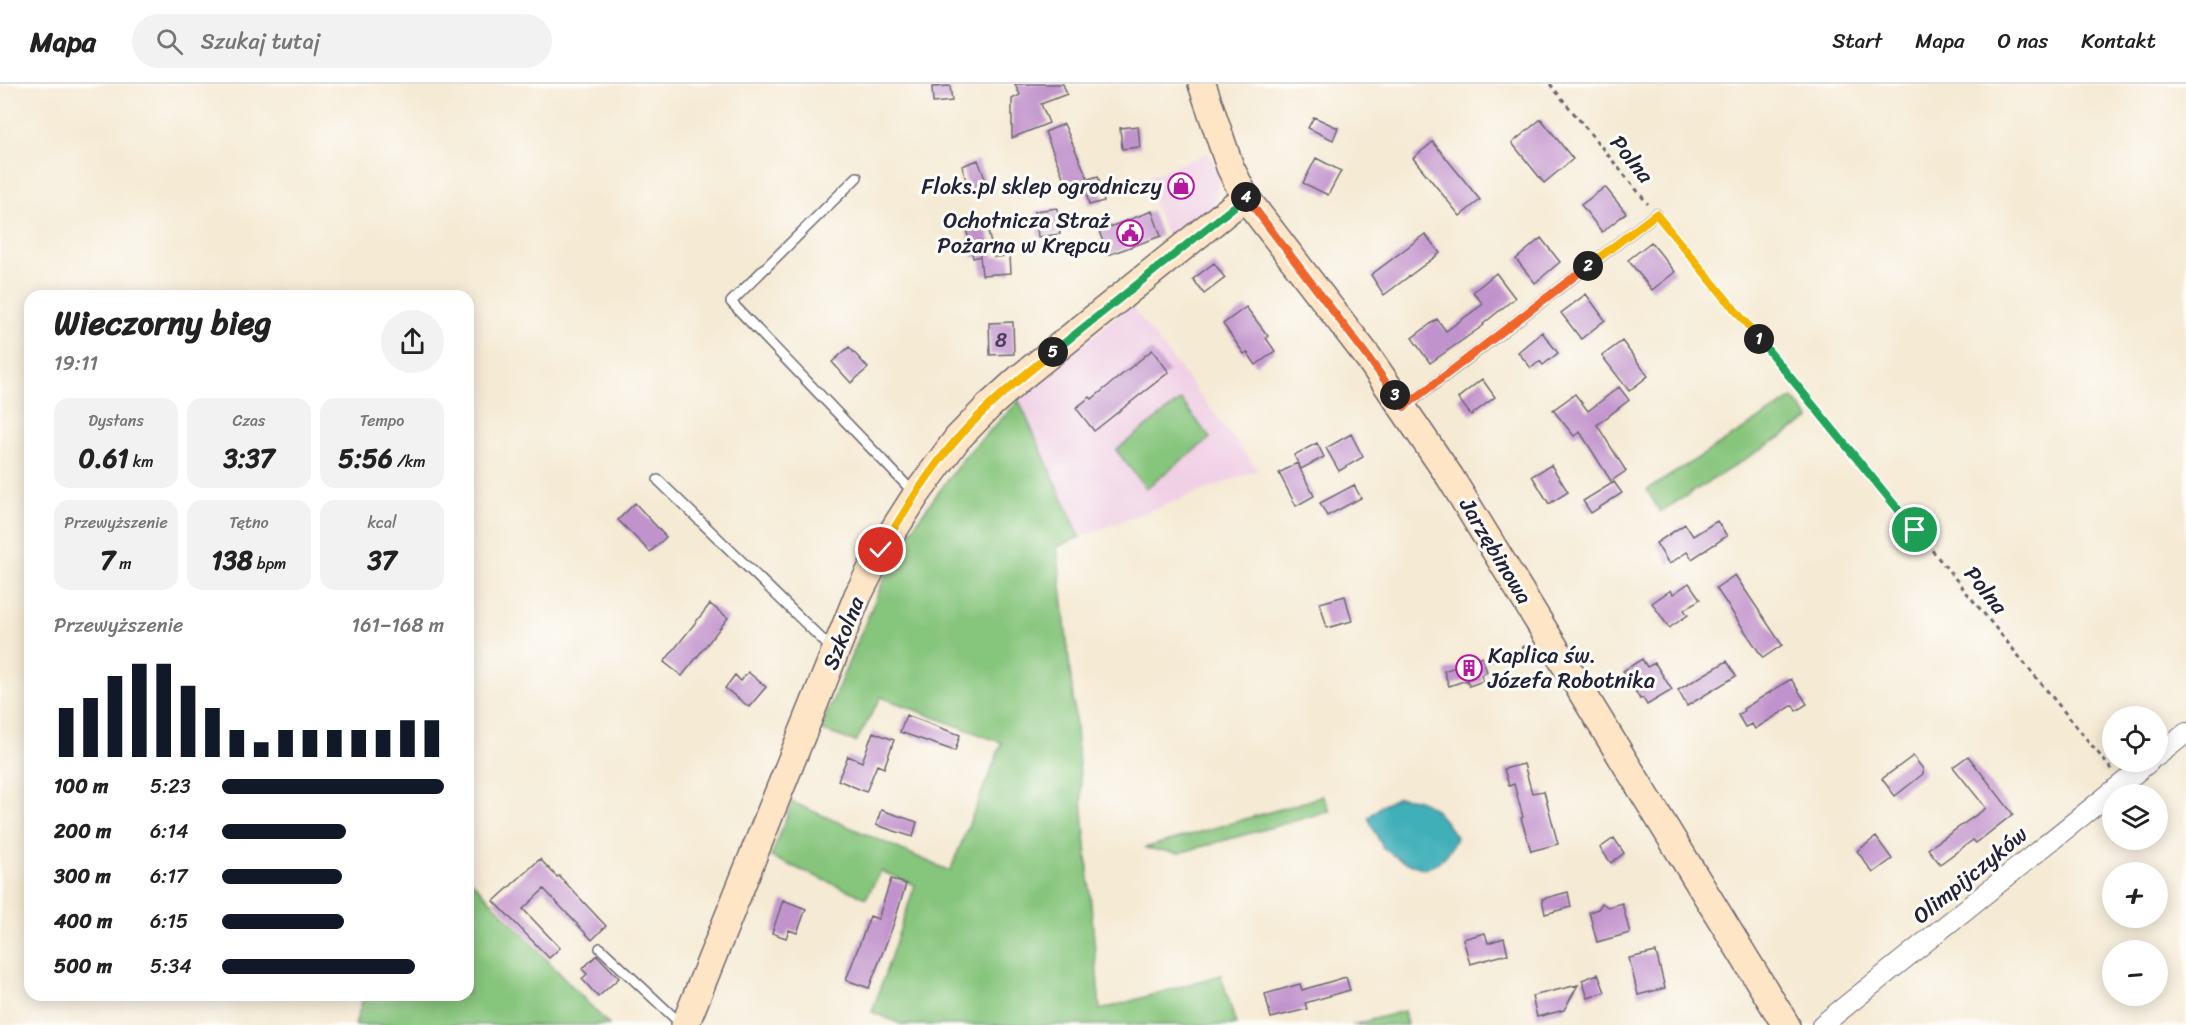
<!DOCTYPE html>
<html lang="pl">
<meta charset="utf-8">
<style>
:root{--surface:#fff;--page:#f2f2f2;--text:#222;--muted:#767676;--line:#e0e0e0;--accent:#111827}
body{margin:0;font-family:Sriracha,sans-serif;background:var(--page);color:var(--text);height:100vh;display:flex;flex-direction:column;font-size:22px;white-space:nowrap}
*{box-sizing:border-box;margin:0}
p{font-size:20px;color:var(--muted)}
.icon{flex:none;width:33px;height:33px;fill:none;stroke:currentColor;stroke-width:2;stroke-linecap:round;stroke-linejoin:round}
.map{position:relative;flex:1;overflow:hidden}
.panel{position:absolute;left:24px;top:206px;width:450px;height:711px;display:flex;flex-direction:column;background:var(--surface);border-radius:18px;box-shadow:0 3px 15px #0003}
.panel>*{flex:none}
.tools{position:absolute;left:2102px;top:622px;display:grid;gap:12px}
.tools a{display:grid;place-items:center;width:66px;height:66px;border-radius:50%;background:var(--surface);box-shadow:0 3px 15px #0003;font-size:30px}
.pin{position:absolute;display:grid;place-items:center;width:51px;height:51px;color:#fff;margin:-26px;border:3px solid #fff;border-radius:50%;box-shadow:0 2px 6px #0007}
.km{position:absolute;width:30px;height:30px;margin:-15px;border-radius:50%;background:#222;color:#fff;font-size:16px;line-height:30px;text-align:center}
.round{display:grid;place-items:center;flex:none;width:63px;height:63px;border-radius:32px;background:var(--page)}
.overview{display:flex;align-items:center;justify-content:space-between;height:102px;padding:0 30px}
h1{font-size:33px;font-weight:700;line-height:45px}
.figures{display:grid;grid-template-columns:repeat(3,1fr);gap:9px;height:102px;padding:6px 30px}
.figures div{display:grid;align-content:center;border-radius:15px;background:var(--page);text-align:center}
.figures b{font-size:26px;font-weight:700}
.figures small{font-size:16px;font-weight:400}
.figures p{font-size:16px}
.chart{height:168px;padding:12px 30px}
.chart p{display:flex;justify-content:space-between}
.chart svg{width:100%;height:108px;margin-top:6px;stroke:var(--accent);stroke-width:6}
ul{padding:0 30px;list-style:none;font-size:20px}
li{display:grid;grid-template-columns:96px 72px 1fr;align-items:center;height:45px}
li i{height:15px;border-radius:8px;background:var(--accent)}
header{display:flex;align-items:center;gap:36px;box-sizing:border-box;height:84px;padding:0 30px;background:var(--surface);border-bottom:2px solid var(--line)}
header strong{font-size:28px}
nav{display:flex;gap:33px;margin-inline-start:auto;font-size:21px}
.search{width:420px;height:54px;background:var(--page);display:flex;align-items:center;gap:15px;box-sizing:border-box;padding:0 21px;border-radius:33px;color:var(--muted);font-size:22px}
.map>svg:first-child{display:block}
.built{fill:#f0d0e5}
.green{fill:#86c57c;stroke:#54745c;stroke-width:1.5}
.water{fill:#3fafb8;stroke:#30687a;stroke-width:1.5}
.building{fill:#c193cc}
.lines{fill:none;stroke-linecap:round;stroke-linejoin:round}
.lane-casing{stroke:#6c6871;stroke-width:12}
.street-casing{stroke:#6c6871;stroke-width:22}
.secondary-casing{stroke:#6c6871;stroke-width:30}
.path{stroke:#6c6871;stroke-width:3;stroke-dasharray:4.5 4.5;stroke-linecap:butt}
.lane{stroke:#fff;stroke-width:9}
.street{stroke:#fff;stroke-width:20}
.secondary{stroke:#fee5c5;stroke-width:27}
.split-1-casing{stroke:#fff;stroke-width:12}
.split-2-casing{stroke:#fff;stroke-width:12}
.split-3-casing{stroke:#fff;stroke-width:12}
.split-4-casing{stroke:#fff;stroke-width:12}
.split-5-casing{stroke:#fff;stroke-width:12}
.split-6-casing{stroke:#fff;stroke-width:12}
.split-1{stroke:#22a559;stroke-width:8}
.split-2{stroke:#f5b400;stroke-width:8}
.split-3{stroke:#f0652b;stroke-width:8}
.split-4{stroke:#f0652b;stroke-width:8}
.split-5{stroke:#22a559;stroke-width:8}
.split-6{stroke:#f5b400;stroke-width:8}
.labels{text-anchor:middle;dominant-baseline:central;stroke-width:6;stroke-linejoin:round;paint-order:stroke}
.number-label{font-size:20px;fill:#4a3e5f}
.street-label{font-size:22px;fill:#22223b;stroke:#fdfcf7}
.poi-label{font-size:22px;fill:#22223b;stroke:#fdfcf7;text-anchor:end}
</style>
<header>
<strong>Mapa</strong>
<div class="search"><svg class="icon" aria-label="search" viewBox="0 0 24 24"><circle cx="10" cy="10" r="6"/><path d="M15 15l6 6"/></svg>Szukaj tutaj</div>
<nav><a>Start</a><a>Mapa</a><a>O nas</a><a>Kontakt</a></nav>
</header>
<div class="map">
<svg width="2186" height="941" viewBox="0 0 2186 941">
<rect width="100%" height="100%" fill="#fdfcf7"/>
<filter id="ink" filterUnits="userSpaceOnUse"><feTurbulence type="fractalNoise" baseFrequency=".0167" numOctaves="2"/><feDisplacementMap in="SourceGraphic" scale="12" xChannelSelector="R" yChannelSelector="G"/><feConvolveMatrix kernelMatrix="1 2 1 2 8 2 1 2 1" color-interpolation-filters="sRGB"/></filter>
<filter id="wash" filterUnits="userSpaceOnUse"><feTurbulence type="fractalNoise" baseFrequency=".008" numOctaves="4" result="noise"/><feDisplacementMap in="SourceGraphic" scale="24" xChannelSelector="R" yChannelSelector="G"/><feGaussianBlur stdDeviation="1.35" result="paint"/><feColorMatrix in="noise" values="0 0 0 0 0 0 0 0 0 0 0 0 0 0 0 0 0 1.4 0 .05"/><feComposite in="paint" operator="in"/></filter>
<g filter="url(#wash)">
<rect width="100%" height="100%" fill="#f5ead4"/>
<!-- built -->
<path class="built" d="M 1208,69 L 1220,89 L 1214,123 L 1169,157 L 1154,121 L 1150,92 Z
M 1130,220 L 1258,386 L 1080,453 L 1019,317 Z"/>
<!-- green -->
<path class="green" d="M 1793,314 L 1810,335 L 1660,428 L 1647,406 Z
M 1181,316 L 1210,354 L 1146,404 L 1116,366 Z
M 1019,317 L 1080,453 L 1057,463 L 1075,633 L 1100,926 L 1221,891 L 1236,941 L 903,941 L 872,928 L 915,801 L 881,787 L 866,814 L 771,773 L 792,718 L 950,787 L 1002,659 L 881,613 L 856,658 L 820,646 L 884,495 L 918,436 L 966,371 Z
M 1322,711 L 1330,727 L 1179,769 L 1144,764 L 1308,717 Z
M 468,794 L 471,796 L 609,941 L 355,941 L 364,911 L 468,910 Z
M 1404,927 L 1407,941 L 1352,941 Z"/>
<!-- water -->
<path class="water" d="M 1398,713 C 1430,713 1440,729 1456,753 C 1450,770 1442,778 1425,785 L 1402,777 L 1383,764 L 1368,734 L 1381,722 Z"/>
<g id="blocks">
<!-- building -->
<path class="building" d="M 1015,0 L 1063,0 L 1067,10 L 1041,20 L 1049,39 L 1012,54 L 1012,15 L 1020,11 Z
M 950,2 L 952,17 L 933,19 L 932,3 Z
M 1314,33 L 1338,44 L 1333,56 L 1308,44 Z
M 1541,35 L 1573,75 L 1544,99 L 1512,59 Z
M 1064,40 L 1088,95 L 1098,92 L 1104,117 L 1089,121 L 1084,98 L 1068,105 L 1045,48 Z
M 1138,42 L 1140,63 L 1122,65 L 1120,44 Z
M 1433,58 L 1480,116 L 1460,132 L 1413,74 Z
M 1316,74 L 1341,87 L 1328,111 L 1303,99 Z
M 978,76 L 989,105 L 970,112 L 962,82 Z
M 1605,103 L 1626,129 L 1602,148 L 1581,121 Z
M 1057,124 L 1060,150 L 1038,153 L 1035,127 Z
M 1152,127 L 1161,152 L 1108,171 L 1099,147 Z
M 985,134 L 994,173 L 1010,172 L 1011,189 L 982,191 L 980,172 L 973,174 L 966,144 L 978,142 L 978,135 Z
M 1425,150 L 1440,169 L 1384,211 L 1371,191 Z
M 1541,154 L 1560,178 L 1535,199 L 1516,175 Z
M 1651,158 L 1675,188 L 1652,206 L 1628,176 Z
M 1214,179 L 1225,194 L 1204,210 L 1193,195 Z
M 1496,189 L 1515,214 L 1483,240 L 1484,241 L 1430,279 L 1412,254 L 1437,235 L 1446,247 L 1483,220 L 1473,208 Z
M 1586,210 L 1605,236 L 1581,255 L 1561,229 Z
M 1246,223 L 1268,252 L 1266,254 L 1275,267 L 1256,281 L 1247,268 L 1244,270 L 1223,240 Z
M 1013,238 L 1014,270 L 990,271 L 989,239 Z
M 1542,248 L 1558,269 L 1543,281 L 1540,277 L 1531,284 L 1518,268 Z
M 1622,257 L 1648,292 L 1629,307 L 1602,272 Z
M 849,263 L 868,284 L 851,299 L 832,278 Z
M 1152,266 L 1169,288 L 1094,347 L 1076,324 L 1090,313 L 1092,315 Z
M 1482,295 L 1495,313 L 1471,331 L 1458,314 Z
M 1619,303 L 1629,316 L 1597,341 L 1626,387 L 1611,397 L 1580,348 L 1574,352 L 1553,326 L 1575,310 L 1588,327 Z
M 1351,350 L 1363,373 L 1339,387 L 1326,364 Z
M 1317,359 L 1324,373 L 1301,385 L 1294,371 Z
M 1297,379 L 1314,412 L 1296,422 L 1279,389 Z
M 1551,381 L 1568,408 L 1549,420 L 1532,392 Z
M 1614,398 L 1622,409 L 1591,429 L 1583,417 Z
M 1354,401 L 1361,414 L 1327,432 L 1320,419 Z
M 635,419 L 666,453 L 650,468 L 618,436 Z
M 1717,437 L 1727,452 L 1692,475 L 1687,468 L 1669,480 L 1656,459 L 1685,440 L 1693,452 Z
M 1735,491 L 1782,561 L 1763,574 L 1716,504 Z
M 1689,499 L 1700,515 L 1684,526 L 1688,531 L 1669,544 L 1652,519 L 1671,506 L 1673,510 Z
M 1345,512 L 1352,537 L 1327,544 L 1320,519 Z
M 710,520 L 728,534 L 682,592 L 664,578 Z
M 1474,570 L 1476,575 L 1482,573 L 1487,588 L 1481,591 L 1483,597 L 1469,602 L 1467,596 L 1449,602 L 1444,587 L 1461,581 L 1459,575 Z
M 1642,575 L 1647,583 L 1655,579 L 1672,606 L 1647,621 L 1643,614 L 1640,615 L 1623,587 Z
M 1727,577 L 1736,592 L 1687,622 L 1678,606 Z
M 748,588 L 766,603 L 749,623 L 725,604 L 735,591 L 741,597 Z
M 1791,595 L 1807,620 L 1796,627 L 1793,621 L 1755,645 L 1752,640 L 1745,643 L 1738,631 L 1744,627 L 1743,625 Z
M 906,631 L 960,651 L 955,667 L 900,648 Z
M 873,648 L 894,656 L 884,684 L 877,681 L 866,708 L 838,696 L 848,672 L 862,678 Z
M 1913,672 L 1923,685 L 1923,690 L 1895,712 L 1882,695 Z
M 1968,672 L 2013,730 L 1976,759 L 1973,756 L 1940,780 L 1928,765 L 1986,724 L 1953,683 Z
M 1524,680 L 1532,709 L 1544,707 L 1558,760 L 1531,767 L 1521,734 L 1523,733 L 1514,700 L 1509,702 L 1504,685 Z
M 881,726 L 917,738 L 913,753 L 876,741 Z
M 1876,753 L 1892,775 L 1873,789 L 1857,767 Z
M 1614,754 L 1624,769 L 1611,779 L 1600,764 Z
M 540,775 L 557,793 L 559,792 L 606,842 L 592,856 L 544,805 L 523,825 L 560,864 L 549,874 L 494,817 Z
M 891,795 L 906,800 L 894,839 L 869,904 L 846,896 L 870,832 L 878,835 Z
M 1568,808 L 1571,823 L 1545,830 L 1542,815 Z
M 783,816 L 806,825 L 797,849 L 789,846 L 786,854 L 772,849 Z
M 1602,819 L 1608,823 L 1622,819 L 1630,849 L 1597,858 L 1589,828 L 1598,825 Z
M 1485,849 L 1488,859 L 1504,854 L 1508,870 L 1470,880 L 1463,855 Z
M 1656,868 L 1665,904 L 1638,911 L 1629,874 Z
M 597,871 L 619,894 L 598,913 L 582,895 L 587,890 L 582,885 Z
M 1598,890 L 1605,908 L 1588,914 L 1582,896 Z
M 1346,893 L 1350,906 L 1305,919 L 1307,925 L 1271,934 L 1265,910 L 1300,900 L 1302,906 Z
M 1578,901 L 1564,926 L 1537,933 L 1532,912 Z"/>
</g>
</g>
<g filter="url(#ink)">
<use href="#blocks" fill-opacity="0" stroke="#6c6871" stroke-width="1.5"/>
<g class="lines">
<!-- lane casing -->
<g class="lane-casing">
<path id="lane" d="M 857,93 L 731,218 L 914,409
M 1406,322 L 1656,130
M 658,396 L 833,566
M 600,864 L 681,940"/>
</g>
<!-- street casing -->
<g class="street-casing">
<path id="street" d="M 2157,672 L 2186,649
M 1822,941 L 2149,678"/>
</g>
<!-- secondary casing -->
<g class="secondary-casing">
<path id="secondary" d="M 1202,0 L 1230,83 L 1245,113 L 1368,273 L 1450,393 L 1786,941
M 685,941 L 858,511 L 881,466 L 916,411 L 957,355 L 989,322 L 1020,294 L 1245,113"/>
</g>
<!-- path -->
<path class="path" d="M 1550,0 L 1648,120
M 1664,139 L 2112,686
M 1488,578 L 1529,561"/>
<!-- lane -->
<use href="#lane" class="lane"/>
<!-- street -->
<use href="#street" class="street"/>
<!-- secondary -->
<use href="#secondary" class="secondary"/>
</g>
</g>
<g class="lines" filter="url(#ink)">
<!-- split-1 casing -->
<g class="split-1-casing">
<path id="split-1" d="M 1759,255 L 1915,446"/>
</g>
<!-- split-2 casing -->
<g class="split-2-casing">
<path id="split-2" d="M 1588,182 L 1656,130 L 1759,255"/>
</g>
<!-- split-3 casing -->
<g class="split-3-casing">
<path id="split-3" d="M 1395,311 L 1404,323 L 1588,182"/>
</g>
<!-- split-4 casing -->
<g class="split-4-casing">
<path id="split-4" d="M 1246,113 L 1368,273 L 1395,311"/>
</g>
<!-- split-5 casing -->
<g class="split-5-casing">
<path id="split-5" d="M 1053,268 L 1246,113"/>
</g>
<!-- split-6 casing -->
<g class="split-6-casing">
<path id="split-6" d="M 881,466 C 904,428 927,389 957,355 C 986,322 1019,295 1053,268"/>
</g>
<!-- split-1 -->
<use href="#split-1" class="split-1"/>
<!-- split-2 -->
<use href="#split-2" class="split-2"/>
<!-- split-3 -->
<use href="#split-3" class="split-3"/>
<!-- split-4 -->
<use href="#split-4" class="split-4"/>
<!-- split-5 -->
<use href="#split-5" class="split-5"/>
<!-- split-6 -->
<use href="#split-6" class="split-6"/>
</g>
<!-- icons -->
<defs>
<g id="shop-ring" transform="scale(1.35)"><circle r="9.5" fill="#fdfcf7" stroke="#b5179e" stroke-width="1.5"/><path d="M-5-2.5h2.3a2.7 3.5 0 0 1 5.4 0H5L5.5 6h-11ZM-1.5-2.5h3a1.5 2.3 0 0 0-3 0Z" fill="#b5179e"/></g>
<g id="civic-ring" transform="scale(1.35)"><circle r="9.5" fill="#fdfcf7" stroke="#b5179e" stroke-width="1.5"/><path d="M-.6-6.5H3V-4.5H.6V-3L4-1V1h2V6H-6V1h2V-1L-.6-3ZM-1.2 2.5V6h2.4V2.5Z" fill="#b5179e"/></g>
<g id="building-ring" transform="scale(1.35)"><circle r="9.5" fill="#fdfcf7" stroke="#b5179e" stroke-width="1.5"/><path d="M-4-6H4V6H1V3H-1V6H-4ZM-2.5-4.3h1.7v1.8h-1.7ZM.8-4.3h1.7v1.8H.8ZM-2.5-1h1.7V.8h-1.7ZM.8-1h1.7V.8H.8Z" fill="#b5179e"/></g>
</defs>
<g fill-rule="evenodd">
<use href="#shop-ring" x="1181" y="102"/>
<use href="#civic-ring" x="1130" y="149"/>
<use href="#building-ring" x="1469" y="584"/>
</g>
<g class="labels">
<!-- number labels -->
<g class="number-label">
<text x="1001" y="256">8</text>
</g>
<!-- street labels -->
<g class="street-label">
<text transform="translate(1632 75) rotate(51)">Polna</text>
<text transform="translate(1496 467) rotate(59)">Jarzębinowa</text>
<text transform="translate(1986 506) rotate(51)">Polna</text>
<text transform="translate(843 549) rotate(-68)">Szkolna</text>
<text transform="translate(1970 791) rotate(-39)">Olimpijczyków</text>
</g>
<!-- poi labels -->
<g class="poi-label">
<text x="1162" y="102">Floks.pl sklep ogrodniczy</text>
<text x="1110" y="136">Ochotnicza Straż<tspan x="1110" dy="25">Pożarna w Krępcu</tspan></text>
<text x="1488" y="571" text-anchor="start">Kaplica św.<tspan x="1488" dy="25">Józefa Robotnika</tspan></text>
</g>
</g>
</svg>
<div class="tools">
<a><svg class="icon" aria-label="locate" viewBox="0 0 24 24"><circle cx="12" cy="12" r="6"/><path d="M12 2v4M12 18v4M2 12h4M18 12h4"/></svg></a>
<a><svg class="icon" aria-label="layers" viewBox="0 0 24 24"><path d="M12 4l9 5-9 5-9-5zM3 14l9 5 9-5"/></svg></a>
<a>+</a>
<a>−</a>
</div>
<div class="pin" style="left:1915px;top:446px;background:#1e9e55"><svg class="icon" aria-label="arrive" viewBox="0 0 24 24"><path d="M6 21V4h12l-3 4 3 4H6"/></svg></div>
<div class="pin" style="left:881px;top:466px;background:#d93025"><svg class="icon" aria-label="check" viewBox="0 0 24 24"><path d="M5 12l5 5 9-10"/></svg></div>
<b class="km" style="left:1759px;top:255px">1</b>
<b class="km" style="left:1588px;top:182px">2</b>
<b class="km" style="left:1395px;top:311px">3</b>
<b class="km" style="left:1246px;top:113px">4</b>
<b class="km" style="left:1053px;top:268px">5</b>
<section class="panel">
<div class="overview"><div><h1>Wieczorny bieg</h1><p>19:11</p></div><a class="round"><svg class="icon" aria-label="share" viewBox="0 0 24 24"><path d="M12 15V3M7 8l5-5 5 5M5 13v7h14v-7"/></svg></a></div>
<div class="figures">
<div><p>Dystans</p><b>0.61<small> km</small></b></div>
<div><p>Czas</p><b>3:37</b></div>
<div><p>Tempo</p><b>5:56<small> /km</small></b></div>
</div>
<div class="figures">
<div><p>Przewyższenie</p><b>7<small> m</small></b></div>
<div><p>Tętno</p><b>138<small> bpm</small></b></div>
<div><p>kcal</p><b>37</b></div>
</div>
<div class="chart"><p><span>Przewyższenie</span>161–168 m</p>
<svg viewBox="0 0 160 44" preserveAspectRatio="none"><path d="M5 44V24M15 44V20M25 44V11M35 44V6M45 44V6M55 44V15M65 44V24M75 44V33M85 44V38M95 44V33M105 44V33M115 44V33M125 44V33M135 44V33M145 44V29M155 44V29"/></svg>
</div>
<ul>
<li><b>100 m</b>5:23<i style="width:100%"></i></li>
<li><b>200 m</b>6:14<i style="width:56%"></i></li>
<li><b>300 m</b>6:17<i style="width:54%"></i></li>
<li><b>400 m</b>6:15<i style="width:55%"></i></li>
<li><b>500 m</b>5:34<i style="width:87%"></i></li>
</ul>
</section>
</div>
